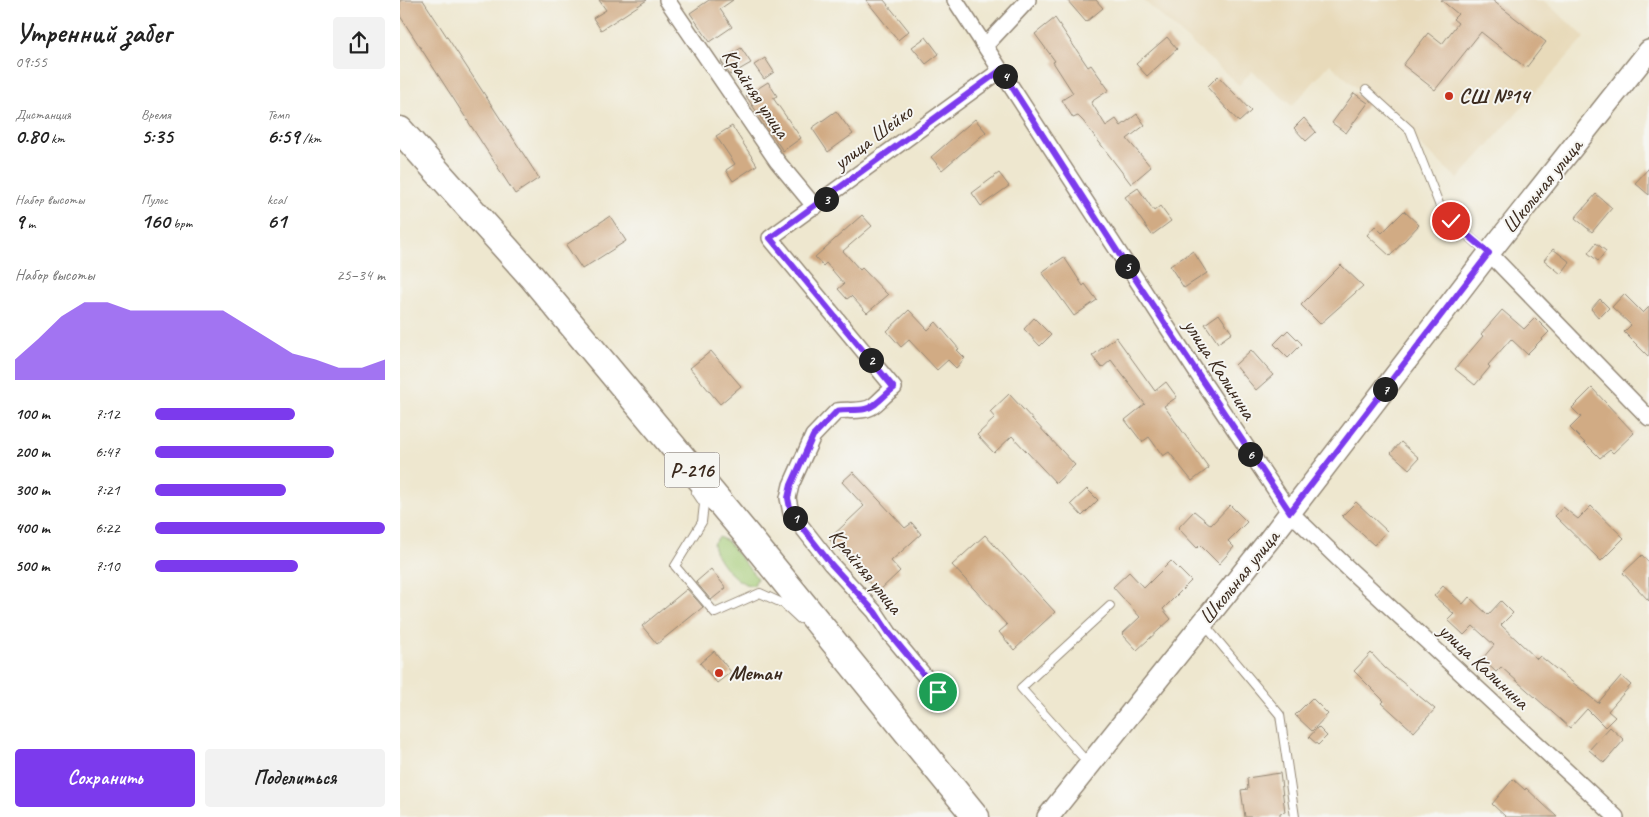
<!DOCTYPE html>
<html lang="ru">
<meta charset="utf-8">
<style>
:root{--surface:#fff;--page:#f2f2f2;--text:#222;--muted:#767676;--accent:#7c3aed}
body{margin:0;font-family:Caveat,sans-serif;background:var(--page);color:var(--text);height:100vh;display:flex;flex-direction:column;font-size:19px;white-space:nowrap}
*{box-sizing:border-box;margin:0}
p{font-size:16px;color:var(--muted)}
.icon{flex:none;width:28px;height:28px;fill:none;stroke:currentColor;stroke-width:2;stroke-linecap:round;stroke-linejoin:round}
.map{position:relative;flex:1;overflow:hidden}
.details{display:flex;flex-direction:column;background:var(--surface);width:400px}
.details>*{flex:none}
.pin{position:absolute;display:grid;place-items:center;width:42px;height:42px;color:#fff;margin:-21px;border:2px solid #fff;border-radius:50%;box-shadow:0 1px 5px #0007}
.km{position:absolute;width:25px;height:25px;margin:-12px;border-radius:50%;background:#222;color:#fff;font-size:14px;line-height:25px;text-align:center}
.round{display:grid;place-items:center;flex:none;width:52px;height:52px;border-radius:5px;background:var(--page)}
.summary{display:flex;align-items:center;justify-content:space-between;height:85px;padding:0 15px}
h1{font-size:28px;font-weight:700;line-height:38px}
.metrics{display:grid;grid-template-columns:repeat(3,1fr);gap:8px;height:85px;padding:5px 15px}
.metrics div{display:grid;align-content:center}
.metrics b{font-size:21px;font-weight:700}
.metrics small{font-size:14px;font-weight:400}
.metrics p{font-size:14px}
.chart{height:140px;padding:10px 15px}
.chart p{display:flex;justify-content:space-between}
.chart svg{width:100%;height:90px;margin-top:5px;fill:var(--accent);opacity:.7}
.cta{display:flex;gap:10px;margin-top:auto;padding:10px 15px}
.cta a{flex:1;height:58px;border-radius:5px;background:var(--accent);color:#fff;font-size:20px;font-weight:700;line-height:58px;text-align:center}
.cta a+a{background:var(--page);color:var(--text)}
ul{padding:0 15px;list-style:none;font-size:16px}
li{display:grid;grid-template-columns:80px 60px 1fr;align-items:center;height:38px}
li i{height:12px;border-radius:6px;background:var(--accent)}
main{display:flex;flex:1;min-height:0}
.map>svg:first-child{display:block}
.built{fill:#e8daba}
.green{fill:#a4cb76;stroke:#707a4a}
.building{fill:#d1ab84}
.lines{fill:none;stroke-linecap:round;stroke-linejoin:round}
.lane-casing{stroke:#948876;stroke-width:10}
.street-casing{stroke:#948876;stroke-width:18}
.secondary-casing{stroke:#948876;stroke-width:24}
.highway-casing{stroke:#948876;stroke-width:29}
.lane{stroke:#fff;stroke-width:8}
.street{stroke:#fff;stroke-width:15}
.secondary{stroke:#fff;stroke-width:21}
.highway{stroke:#fff;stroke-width:26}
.route-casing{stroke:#fff;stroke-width:10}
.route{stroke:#7c3aed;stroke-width:6}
.poi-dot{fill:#c8321e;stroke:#f6f6f2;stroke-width:2}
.labels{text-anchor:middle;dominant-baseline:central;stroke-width:4;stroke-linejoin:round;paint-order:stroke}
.shield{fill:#f6f6f2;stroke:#73675e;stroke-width:1}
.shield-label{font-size:20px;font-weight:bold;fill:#3b2a1e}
.street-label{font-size:21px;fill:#3b2a1e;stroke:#f6f6f2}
.poi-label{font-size:21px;font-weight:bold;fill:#3b2a1e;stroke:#f6f6f2;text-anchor:start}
</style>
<main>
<section class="details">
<div class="summary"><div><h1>Утренний забег</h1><p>09:55</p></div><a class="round"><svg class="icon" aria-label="share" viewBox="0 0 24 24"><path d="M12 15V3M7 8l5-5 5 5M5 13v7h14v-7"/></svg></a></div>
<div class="metrics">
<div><p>Дистанция</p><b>0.80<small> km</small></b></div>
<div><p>Время</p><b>5:35</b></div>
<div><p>Темп</p><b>6:59<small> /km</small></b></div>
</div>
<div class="metrics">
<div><p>Набор высоты</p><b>9<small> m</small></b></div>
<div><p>Пульс</p><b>160<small> bpm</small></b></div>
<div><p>kcal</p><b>61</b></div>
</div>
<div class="chart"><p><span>Набор высоты</span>25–34 m</p>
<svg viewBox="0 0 160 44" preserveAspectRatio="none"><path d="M0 44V34L10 24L20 13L30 6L40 6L50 10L60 10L70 10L80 10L90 10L100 17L110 24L120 31L130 34L140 38L150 38L160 34V44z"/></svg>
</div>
<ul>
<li><b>100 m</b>7:12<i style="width:61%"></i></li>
<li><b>200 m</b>6:47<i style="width:78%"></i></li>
<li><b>300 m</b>7:21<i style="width:57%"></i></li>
<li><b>400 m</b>6:22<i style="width:100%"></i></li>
<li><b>500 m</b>7:10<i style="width:62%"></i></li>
</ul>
<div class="cta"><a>Сохранить</a><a>Поделиться</a></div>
</section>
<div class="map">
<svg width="1249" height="817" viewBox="0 0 1249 817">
<rect width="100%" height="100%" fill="#f6f6f2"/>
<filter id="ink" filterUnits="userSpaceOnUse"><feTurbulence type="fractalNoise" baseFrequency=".02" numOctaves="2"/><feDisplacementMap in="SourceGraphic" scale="10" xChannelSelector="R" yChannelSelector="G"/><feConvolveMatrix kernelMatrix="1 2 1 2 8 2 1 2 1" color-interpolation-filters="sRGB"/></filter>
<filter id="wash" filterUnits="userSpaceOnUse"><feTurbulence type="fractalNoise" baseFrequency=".0096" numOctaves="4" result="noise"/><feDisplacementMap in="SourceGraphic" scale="20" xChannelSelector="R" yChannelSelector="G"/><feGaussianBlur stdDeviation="1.12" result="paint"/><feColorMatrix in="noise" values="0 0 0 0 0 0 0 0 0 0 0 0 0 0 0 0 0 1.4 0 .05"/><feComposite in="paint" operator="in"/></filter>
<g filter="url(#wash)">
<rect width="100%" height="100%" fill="#eee7cf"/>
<!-- built -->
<path class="built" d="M 743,0 L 1143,0 L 1185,37 L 1058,179 L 930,64 L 892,106 L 852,71 L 839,85 Z"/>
<!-- green -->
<path class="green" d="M 319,537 L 327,541 L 357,578 L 354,585 C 339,588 314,558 313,543 Z"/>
<g id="blocks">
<!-- building -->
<path class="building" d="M 0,0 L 23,0 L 139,178 L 115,194 L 0,16 Z
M 199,0 L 247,0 L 201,30 L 193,18 L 206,10 Z
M 309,0 L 333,0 L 320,9 L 332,27 L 310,42 L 290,13 Z
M 466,0 L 484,0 L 509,31 L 498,40 Z
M 667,0 L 696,0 L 703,8 L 686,22 Z
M 1041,0 L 1092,0 L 1146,42 L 1126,68 L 1081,32 L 1035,90 L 1003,65 L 1028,33 L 1042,44 L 1058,23 L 1053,19 L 1058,14 Z
M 655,18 L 688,67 L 691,65 L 709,90 L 691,102 L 706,126 L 716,119 L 721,126 L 737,114 L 745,125 L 727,139 L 751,167 L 731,184 L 683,121 L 678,116 L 673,118 L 662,100 L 673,93 L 653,62 L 655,61 L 635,34 Z
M 526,37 L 539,54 L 526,64 L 512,47 Z
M 767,37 L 777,49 L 747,76 L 736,64 Z
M 341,48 L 351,63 L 330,75 L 321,61 Z
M 365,58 L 374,72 L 364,79 L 354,65 Z
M 818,76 L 851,111 L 839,122 L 807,87 Z
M 368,82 L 377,96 L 373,98 L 401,138 L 383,151 L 346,96 Z
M 954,93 L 968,103 L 946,133 L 932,123 Z
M 436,111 L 453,134 L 428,152 L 412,128 Z
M 904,118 L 916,132 L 906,141 L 894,128 Z
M 575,119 L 586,132 L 542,170 L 531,157 Z
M 332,126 L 357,165 L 333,181 L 326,170 L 335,164 L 316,136 Z
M 1249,168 L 1249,195 L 1235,183 Z
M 599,173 L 609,186 L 581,206 L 572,193 Z
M 738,188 L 754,211 L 760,206 L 771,221 L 752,235 L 725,197 Z
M 1196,194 L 1212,208 L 1192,232 L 1175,218 Z
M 1004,211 L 1019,225 L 990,256 L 967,235 L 975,226 L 982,233 Z
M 462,215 L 472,226 L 443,251 L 460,270 L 462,268 L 488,295 L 467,313 L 451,296 L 447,299 L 438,289 L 444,284 L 426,263 L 423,266 L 415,257 Z
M 210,216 L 226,241 L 182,269 L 166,245 Z
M 1196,243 L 1206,251 L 1198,261 L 1188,253 Z
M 1153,249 L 1170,262 L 1161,274 L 1144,260 Z
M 793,251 L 807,273 L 784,288 L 770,266 Z
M 664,257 L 683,286 L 685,284 L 697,300 L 674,316 L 642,272 Z
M 941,265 L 963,286 L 920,324 L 901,305 Z
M 1224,294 L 1243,313 L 1249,307 L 1249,357 L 1224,332 L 1231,325 L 1212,307 Z
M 1200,299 L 1209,308 L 1199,318 L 1191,309 Z
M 509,310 L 528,330 L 536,322 L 559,349 L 557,350 L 565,358 L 556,368 L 548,360 L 537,370 L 509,340 L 501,347 L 487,331 Z
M 1102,310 L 1124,329 L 1135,318 L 1149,332 L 1127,354 L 1111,339 L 1088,365 L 1090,367 L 1075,385 L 1055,369 L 1083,336 L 1081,334 Z
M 819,314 L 832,333 L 818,343 L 805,324 Z
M 634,318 L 651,335 L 640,346 L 624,329 Z
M 888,330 L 902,344 L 888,358 L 874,344 Z
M 716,337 L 755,391 L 766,382 L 777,397 L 764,406 L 809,468 L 792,481 L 769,452 L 763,456 L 749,437 L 742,442 L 725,420 L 745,404 L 711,360 L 702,368 L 692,356 Z
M 851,350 L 873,375 L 856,390 L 835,365 Z
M 311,351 L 341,386 L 320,404 L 290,368 Z
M 1192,388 L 1234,433 L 1213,453 L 1210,450 L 1200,458 L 1170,428 L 1181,417 L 1172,408 Z
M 609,394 L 675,465 L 656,483 L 612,436 L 594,453 L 577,435 L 595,418 L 590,412 Z
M 1001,442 L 1019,458 L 1009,469 L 991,453 Z
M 453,472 L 505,528 L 512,523 L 521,534 L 491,561 L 500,571 L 478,592 L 429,539 L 464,506 L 442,482 Z
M 687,489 L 698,500 L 682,516 L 671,504 Z
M 956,502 L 987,531 L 974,545 L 942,516 Z
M 830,505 L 847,522 L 828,541 L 834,547 L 819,564 L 800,545 L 797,548 L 778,528 L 794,511 L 811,525 Z
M 1191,506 L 1224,538 L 1201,561 L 1155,516 L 1163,507 L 1178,519 Z
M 585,535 L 655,612 L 614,650 L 599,632 L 607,625 L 552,565 Z
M 1242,555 L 1249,563 L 1249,601 L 1223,573 Z
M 771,561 L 791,581 L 763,609 L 771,619 L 737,650 L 722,634 L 740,617 L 713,587 L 729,572 L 744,588 Z
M 311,569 L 326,588 L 311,600 L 296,582 Z
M 1043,586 L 1063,604 L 1069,597 L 1088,615 L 1101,601 L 1113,613 L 1101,625 L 1137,659 L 1140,656 L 1198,703 L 1221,676 L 1231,685 L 1208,711 L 1215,717 L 1205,727 L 1187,709 L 1170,728 L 1101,667 L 1096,672 L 1082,659 L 1094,645 L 1073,626 L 1064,635 L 1048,620 L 1054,614 L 1034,596 Z
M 287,589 L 303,607 L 257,644 L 242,626 Z
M 314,651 L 331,672 L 317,683 L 300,663 Z
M 971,653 L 985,668 L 1035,709 L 1014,732 L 982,703 L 984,701 L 954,671 Z
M 912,698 L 928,714 L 912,731 L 895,715 Z
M 918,727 L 927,736 L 918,745 L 909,737 Z
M 1210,727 L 1224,740 L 1204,763 L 1189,750 Z
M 880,773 L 885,812 L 880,813 L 880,817 L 845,817 L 841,790 L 848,789 L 847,778 Z
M 1113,779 L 1125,790 L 1126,788 L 1157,817 L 1106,817 L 1092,804 Z"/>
</g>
</g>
<g filter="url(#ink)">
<use href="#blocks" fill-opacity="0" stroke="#948876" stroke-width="1"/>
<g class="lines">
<!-- lane casing -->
<g class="lane-casing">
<path id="lane" d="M 966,90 L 1010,130 L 1039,204 L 1051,221 L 1087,252
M 296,492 L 304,504 L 302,522 L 275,566 L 315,613 L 360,593 L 384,604 L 400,619
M 804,624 L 880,715 L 895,817
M 688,763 L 621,688 L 710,606"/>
</g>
<!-- street casing -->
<g class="street-casing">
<path id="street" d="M 267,0 L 377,161 L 415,207
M 555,0 L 799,376 L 890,512 L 950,570 L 1216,817
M 585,46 L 628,0
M 1089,253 L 1249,418
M 538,692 L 489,633 L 475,612 L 431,564 L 391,513 L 388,498 L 391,485 L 413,436 L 437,411 C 448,409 463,413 473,406 C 480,401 486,393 494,388 L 370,238 L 601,70"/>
</g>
<!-- secondary casing -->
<g class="secondary-casing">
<path id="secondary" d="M 648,817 L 869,540 L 1089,253 L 1249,51"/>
</g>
<!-- highway casing -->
<g class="highway-casing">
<path id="highway" d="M 0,130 L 131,276 L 347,535 L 576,817"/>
</g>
<!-- lane -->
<use href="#lane" class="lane"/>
<!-- street -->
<use href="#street" class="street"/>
<!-- secondary -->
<use href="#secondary" class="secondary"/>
<!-- highway -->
<use href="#highway" class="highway"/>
</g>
</g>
<g class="lines" filter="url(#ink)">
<!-- route casing -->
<g class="route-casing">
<path id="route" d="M 538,692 L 489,633 L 475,612 L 431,564 L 391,513 L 388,498 L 391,485 L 413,436 L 437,411 C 446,409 456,411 465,409 C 476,407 485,394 494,388 L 370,238 L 601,70 L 730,271 L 890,512 L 1089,253 L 1051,221"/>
</g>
<!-- route -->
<use href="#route" class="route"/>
</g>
<!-- markers -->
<g class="poi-dot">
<circle cx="1049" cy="96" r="5"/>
<circle cx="319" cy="673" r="5"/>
</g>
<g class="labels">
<!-- shield labels -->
<rect class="shield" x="264.5" y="452.5" width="55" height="35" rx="4"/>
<g class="shield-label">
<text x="292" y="470">Р-216</text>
</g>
<!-- street labels -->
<g class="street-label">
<text transform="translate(356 93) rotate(56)">Крайняя улица</text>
<text transform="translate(473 137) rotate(-37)">улица Шейко</text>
<text transform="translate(1142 186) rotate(-51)">Школьная улица</text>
<text transform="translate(820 369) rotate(57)">улица Калинина</text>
<text transform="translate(466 571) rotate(51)">Крайняя улица</text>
<text transform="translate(839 577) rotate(-51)">Школьная улица</text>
<text transform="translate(1084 666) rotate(43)">улица Калинина</text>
</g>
<!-- poi labels -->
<g class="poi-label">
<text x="1059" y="96">СШ №14</text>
<text x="329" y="673">Метан</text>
</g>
</g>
</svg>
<div class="pin" style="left:538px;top:692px;background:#1e9e55"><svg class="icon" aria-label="arrive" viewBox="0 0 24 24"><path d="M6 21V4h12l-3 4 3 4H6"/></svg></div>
<div class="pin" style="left:1051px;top:221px;background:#d93025"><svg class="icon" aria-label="check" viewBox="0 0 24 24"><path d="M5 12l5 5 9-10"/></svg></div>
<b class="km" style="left:395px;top:518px">1</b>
<b class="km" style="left:471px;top:360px">2</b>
<b class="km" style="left:426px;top:199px">3</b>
<b class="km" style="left:605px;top:76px">4</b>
<b class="km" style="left:727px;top:266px">5</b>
<b class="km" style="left:850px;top:454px">6</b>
<b class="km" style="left:985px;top:389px">7</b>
</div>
</main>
